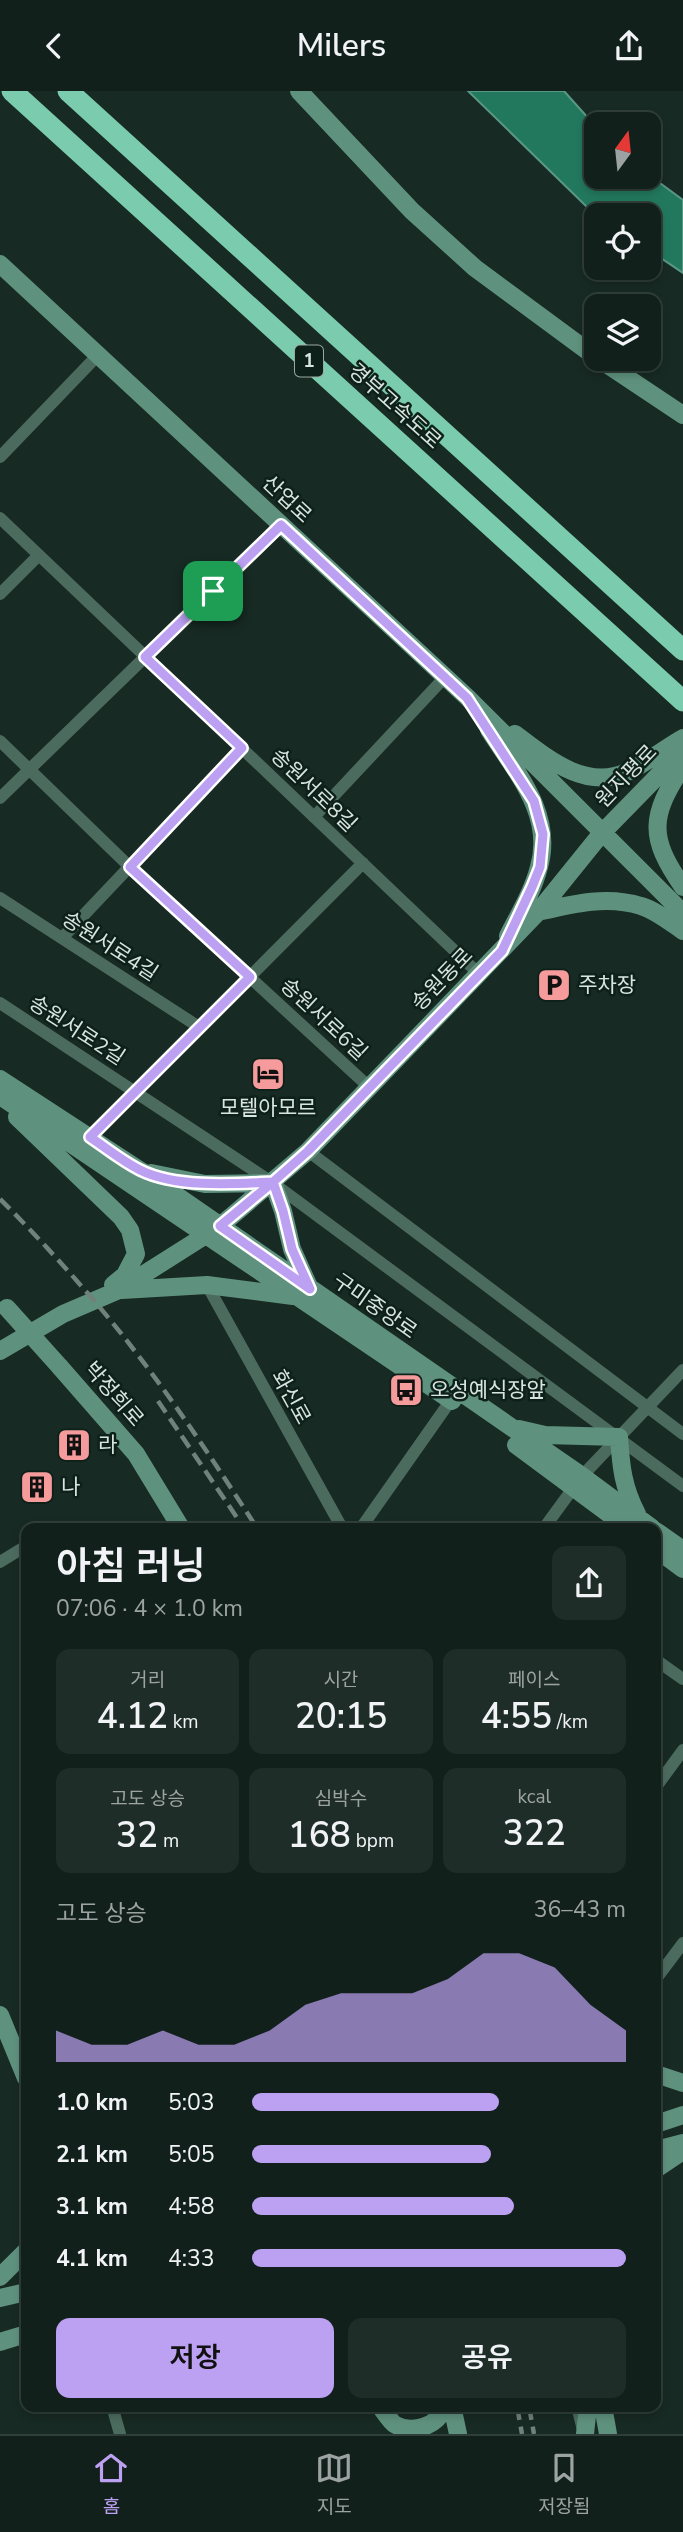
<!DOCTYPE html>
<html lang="ko">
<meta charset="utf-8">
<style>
:root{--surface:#11201a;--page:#1e2d27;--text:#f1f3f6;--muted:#9ca3a2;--line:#303e39;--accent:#bca0f2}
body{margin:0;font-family:"Nunito Sans","Noto Sans KR",sans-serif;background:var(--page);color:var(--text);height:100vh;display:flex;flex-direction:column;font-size:26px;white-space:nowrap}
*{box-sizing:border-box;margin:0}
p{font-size:23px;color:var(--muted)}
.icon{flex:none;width:38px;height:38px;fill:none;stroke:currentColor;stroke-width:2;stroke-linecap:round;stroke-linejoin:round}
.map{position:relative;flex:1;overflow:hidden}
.details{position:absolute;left:21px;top:1432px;width:640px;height:889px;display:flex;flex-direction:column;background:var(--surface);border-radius:14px;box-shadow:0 4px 10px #0003,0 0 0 2px var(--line)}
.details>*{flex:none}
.needle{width:46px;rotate:15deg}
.tools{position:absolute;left:584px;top:21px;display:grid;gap:14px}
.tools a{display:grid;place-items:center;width:77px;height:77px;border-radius:14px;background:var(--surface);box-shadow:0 4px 10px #0003,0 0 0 2px var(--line);font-size:35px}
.pin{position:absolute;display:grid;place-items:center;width:60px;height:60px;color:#fff;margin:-30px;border-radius:14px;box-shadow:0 4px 10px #0006}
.round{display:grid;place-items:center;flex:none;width:74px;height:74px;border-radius:14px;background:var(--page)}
.head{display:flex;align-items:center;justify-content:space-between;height:119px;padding:0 35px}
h1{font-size:38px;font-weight:600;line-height:52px}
.metrics{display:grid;grid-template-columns:repeat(3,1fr);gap:10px;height:119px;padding:7px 35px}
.metrics div{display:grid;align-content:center;border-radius:14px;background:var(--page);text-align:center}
.metrics b{font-size:35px;font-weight:600}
.metrics small{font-size:19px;font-weight:400}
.metrics p{font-size:19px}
.chart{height:196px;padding:14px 35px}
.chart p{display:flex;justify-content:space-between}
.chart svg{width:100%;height:126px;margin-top:7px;fill:var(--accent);opacity:.7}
.button{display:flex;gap:14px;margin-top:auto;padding:14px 35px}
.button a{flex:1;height:80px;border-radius:14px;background:var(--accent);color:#111;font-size:28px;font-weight:600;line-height:80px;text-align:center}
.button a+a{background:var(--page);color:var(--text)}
ul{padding:0 35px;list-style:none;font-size:23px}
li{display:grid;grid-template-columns:112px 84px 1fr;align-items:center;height:52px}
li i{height:18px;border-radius:9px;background:var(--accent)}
header{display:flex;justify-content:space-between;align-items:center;height:91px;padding:0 35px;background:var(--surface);font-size:32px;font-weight:600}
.dock{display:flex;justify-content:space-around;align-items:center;height:98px;border-top:2px solid var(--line);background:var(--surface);font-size:19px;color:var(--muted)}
.dock a{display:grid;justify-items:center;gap:4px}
.dock .selected{color:var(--accent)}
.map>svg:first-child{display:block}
.water{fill:#22785d;stroke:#599884;stroke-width:2}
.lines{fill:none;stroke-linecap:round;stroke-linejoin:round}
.street{stroke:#4c6b5f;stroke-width:12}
.secondary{stroke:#5f927e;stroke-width:18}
.highway{stroke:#7bccae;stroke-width:21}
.rail{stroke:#71817b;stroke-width:4.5;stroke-dasharray:14 7;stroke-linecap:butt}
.secondary-bridge{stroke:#5f927e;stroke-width:18}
.route-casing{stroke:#fff;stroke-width:14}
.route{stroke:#bca0f2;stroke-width:9}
.labels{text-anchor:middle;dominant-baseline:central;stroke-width:5;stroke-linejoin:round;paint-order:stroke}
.shield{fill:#0d2019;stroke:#9ba9a4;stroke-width:2}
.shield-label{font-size:19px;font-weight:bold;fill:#d8e4df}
.street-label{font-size:21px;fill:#d8e4df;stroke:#0d2019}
.poi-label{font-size:21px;fill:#d8e4df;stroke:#0d2019;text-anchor:start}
</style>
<header><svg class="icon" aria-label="back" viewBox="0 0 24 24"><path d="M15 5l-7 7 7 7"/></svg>Milers<svg class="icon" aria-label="share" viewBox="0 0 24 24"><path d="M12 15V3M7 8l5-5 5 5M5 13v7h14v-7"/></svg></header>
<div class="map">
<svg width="683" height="2343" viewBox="0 0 683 2343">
<rect width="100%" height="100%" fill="#172a23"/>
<!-- water -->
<path class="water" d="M 468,0 L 564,0 L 597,37 L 597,86 L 649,84 L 683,109 L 683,182 L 649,159 L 649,124 L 598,124 L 589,118 Z"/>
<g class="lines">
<!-- street -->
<path class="street" d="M 0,366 L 98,264
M 0,427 L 479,883
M 0,503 L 39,464
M 0,650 L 130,776 L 368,995
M 0,707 L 281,434
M 314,726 L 445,586
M 0,807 L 199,936
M 62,847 L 242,657
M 0,912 L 273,1092 L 683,1395
M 90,1046 L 363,772
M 308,1060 L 683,1343
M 207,1194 L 342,1437
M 361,1437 L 451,1309
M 544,1437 L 582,1385 L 683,1279
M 0,1471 L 26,1455
M 656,1569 L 683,1588
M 656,1696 L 683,1659
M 656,1888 L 683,1852
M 112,2315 L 120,2343
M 577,2315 L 583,2339"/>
<!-- secondary -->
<path class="secondary" d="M 299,0 L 412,120 L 475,177 L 597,267
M 0,173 L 468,607 L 683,822
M 599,268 L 683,324
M 489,639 C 516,681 554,723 539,776 C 533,800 519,823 508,845
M 515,643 C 547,667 585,700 627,681 C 647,672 665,657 683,647
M 683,675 C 650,725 648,746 683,796
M 538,821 C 572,813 607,804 641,815 C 655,819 670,831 683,840
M 0,988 L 141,1080 L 582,1385 L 652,1437
M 0,1005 L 452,1310
M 17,1026 L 121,1126 L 130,1139 L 136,1163 L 125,1184 L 113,1194
M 151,1082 L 205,1093 L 273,1092
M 273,1092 L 283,1120 L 292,1158 L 310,1198
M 122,1199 L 207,1194 L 293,1205
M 0,1260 L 63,1223 L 119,1199 L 220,1135 L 308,1060 L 538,821 L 601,743 L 683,659
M 60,1276 L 136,1363 L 181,1437
M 519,1338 L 545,1344 L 619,1346 C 621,1376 623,1396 637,1423
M 516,1354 L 628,1437
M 656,1440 L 683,1459
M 656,1458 L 683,1478
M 0,1924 L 26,1987
M 656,1983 L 683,1992
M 656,2033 L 683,2024
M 656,2059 L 683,2052
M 656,2078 L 683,2060
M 0,2186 L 26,2160
M 0,2207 L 26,2201
M 0,2251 L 26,2243
M 380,2315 C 384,2321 389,2328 394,2333 C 412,2343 439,2336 444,2315
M 452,2315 L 458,2343
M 603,2315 L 608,2343
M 585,2343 L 588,2315"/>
<!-- highway -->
<path class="highway" d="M 12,0 L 683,610
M 68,0 L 683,559"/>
<!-- rail -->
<path class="rail" d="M 0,1108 C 29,1137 57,1167 84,1198 C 149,1272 204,1355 257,1437
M 158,1310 L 244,1437
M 517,2315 L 522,2343
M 529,2315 L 534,2343"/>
<!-- secondary-bridge -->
<path class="secondary-bridge" d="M 7,1217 L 60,1276"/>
</g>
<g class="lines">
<!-- route casing -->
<g class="route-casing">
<path id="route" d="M 213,500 L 145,566 L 242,657 L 130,776 L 250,886 L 90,1046 C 106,1057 122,1070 140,1079 C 176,1097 234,1093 273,1091 L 220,1135 L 310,1198 L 292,1158 L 283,1120 L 273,1091 L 308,1060 L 502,860 L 532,796 L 540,776 L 543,743 L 534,710 L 467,607 L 281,434 L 213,500"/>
</g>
<!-- route -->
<use href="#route" class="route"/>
</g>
<!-- icons -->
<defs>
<g id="parking-square" transform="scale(1.75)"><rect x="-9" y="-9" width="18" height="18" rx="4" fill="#f59b9c" stroke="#0d2019"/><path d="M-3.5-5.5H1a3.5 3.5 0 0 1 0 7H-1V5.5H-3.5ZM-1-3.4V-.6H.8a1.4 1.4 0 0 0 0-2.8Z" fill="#111"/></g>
<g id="hotel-square" transform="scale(1.75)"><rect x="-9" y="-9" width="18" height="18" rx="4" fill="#f59b9c" stroke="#0d2019"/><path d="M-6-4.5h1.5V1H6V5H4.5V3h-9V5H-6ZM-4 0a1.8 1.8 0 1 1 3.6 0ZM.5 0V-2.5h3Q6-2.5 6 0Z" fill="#111"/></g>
<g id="bus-square" transform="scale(1.75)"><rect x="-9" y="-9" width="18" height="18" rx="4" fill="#f59b9c" stroke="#0d2019"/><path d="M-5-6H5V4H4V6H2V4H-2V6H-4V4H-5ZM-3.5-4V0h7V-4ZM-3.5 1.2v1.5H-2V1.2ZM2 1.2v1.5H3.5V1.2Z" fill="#111"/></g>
<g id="building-square" transform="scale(1.75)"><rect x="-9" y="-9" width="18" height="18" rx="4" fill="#f59b9c" stroke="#0d2019"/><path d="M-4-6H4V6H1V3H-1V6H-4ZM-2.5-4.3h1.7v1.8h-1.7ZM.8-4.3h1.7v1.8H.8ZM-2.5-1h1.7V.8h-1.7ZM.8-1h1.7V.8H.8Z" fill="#111"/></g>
</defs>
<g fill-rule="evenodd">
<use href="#parking-square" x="554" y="894"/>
<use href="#hotel-square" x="268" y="983"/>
<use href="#bus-square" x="406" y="1299"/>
<use href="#building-square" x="74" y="1354"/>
<use href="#building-square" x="37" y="1396"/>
</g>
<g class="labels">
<!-- shield labels -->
<rect class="shield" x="295" y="254.5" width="28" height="31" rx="5"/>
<g class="shield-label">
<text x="309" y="270">1</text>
</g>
<!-- street labels -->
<g class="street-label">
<text transform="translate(395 315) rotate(42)">경부고속도로</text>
<text transform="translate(287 408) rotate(43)">산업로</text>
<text transform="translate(626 685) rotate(-46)">원지평로</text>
<text transform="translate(314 699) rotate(44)">송원서로8길</text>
<text transform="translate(110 855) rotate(33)">송원서로4길</text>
<text transform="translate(442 888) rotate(-46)">송원동로</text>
<text transform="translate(324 928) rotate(43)">송원서로6길</text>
<text transform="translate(77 939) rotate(33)">송원서로2길</text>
<text transform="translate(375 1215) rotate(35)">구미중앙로</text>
<text transform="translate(114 1303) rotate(49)">박정희로</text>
<text transform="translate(291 1306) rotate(61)">화신로</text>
</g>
<!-- poi labels -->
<g class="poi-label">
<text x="578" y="894">주차장</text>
<text x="268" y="1017" text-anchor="middle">모텔아모르</text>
<text x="430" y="1299">오성예식장앞</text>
<text x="98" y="1354">라</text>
<text x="61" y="1396">나</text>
</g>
</g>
</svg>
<div class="tools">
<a><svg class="needle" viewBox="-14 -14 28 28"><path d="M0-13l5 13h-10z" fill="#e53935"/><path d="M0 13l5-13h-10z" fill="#9ca3a2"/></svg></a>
<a><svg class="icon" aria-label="locate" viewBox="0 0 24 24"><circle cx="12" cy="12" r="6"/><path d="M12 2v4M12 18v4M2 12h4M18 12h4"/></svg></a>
<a><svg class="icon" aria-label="layers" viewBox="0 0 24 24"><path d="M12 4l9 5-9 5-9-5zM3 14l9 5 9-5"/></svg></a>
</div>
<div class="pin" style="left:213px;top:500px;background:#1e9e55"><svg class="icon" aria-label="arrive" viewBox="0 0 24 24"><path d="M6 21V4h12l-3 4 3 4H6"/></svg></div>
<section class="details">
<div class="head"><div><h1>아침 러닝</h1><p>07:06 · 4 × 1.0 km</p></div><a class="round"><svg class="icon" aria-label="share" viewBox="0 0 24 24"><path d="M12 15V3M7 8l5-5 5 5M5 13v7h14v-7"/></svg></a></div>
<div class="metrics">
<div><p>거리</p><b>4.12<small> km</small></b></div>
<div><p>시간</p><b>20:15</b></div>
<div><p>페이스</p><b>4:55<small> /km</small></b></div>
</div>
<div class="metrics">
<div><p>고도 상승</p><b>32<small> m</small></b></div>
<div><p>심박수</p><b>168<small> bpm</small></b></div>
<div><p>kcal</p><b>322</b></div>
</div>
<div class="chart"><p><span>고도 상승</span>36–43 m</p>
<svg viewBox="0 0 160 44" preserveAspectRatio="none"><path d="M0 44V33L10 38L20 38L30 33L40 38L50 38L60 33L70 24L80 20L90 20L100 20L110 15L120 6L130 6L140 11L150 24L160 33V44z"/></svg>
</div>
<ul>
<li><b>1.0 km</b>5:03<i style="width:66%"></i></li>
<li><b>2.1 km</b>5:05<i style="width:64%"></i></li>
<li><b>3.1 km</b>4:58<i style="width:70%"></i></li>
<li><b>4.1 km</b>4:33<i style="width:100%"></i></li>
</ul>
<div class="button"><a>저장</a><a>공유</a></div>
</section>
</div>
<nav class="dock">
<a class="selected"><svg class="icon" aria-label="home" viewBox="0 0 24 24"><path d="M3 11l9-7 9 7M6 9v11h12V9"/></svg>홈</a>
<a><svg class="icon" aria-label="map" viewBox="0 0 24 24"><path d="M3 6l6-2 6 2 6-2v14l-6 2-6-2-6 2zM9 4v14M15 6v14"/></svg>지도</a>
<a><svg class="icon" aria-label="saved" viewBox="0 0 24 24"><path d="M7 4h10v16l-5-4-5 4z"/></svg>저장됨</a>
</nav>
